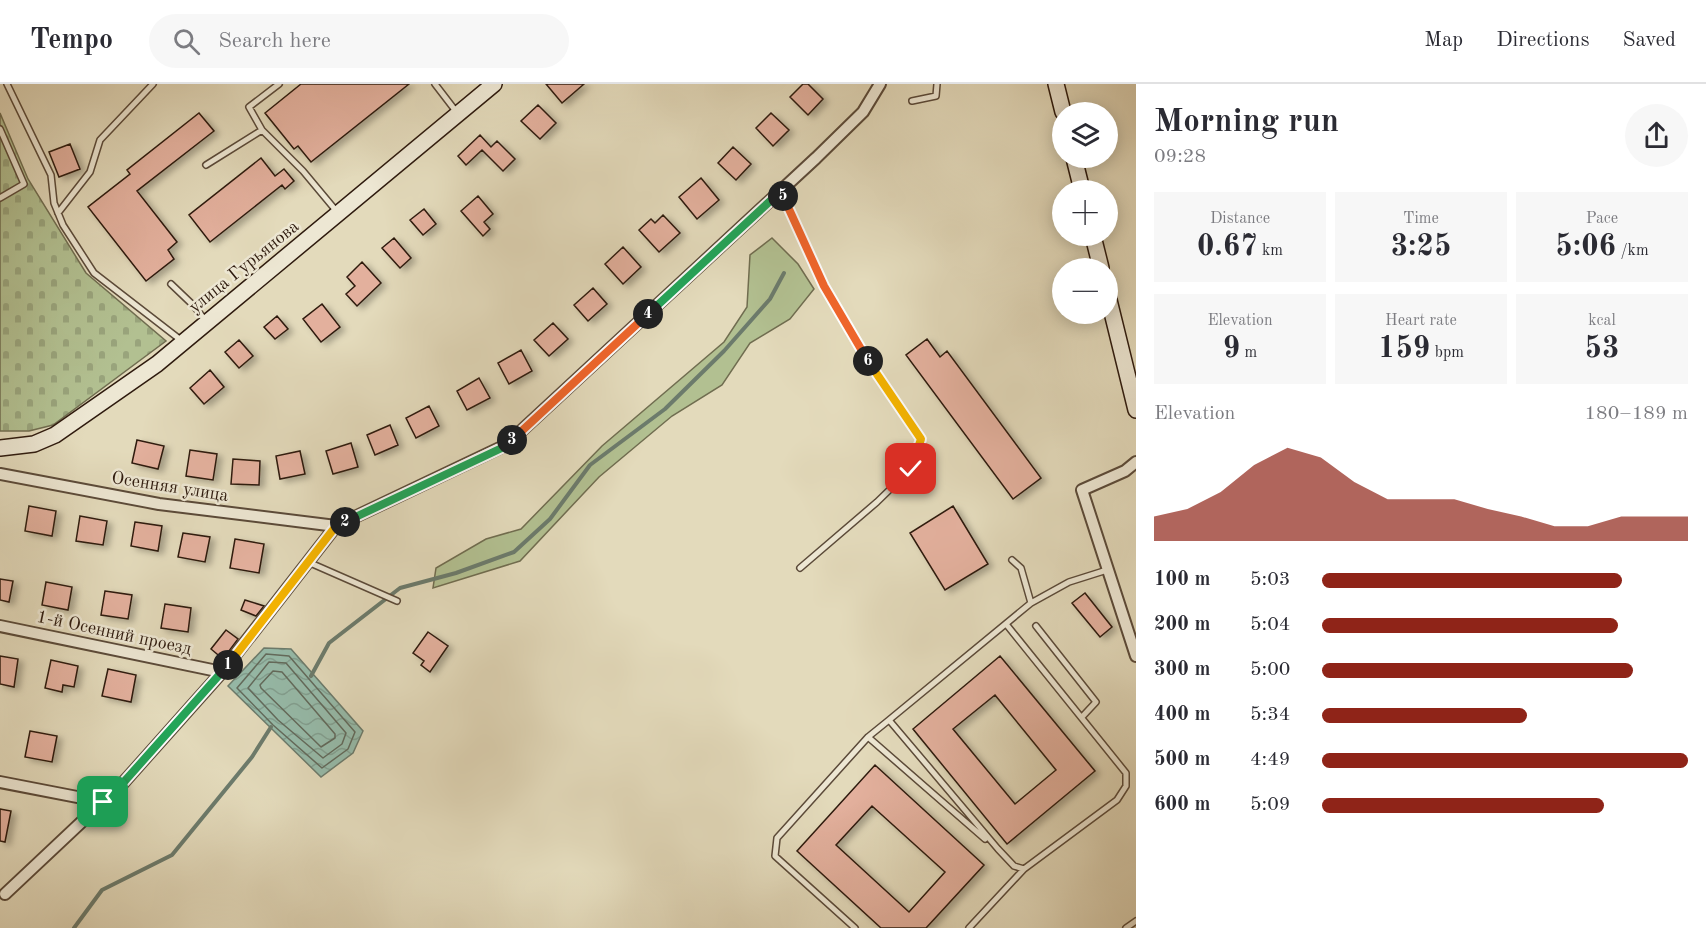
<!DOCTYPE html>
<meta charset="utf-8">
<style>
:root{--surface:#fff;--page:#f7f7f7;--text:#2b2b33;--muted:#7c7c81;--line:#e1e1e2;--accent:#8f2418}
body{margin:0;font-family:"Old Standard TT",serif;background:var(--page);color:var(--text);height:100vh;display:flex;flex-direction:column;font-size:22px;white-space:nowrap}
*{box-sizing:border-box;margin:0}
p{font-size:20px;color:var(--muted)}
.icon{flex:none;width:33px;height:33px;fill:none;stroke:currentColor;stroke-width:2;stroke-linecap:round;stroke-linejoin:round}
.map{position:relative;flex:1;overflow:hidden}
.details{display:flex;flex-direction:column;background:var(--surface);width:570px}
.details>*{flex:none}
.fabs{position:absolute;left:1052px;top:18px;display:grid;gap:12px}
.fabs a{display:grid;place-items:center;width:66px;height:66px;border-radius:50%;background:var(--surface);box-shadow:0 3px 15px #0003;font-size:30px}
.pin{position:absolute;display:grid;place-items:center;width:51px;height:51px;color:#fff;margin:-26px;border-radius:12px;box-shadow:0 3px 9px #0006}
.km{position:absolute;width:30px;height:30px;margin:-15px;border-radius:50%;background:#222;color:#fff;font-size:16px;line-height:30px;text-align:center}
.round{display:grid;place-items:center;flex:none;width:63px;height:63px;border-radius:32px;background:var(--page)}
.overview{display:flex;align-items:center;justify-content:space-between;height:102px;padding:0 18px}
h1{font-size:33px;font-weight:800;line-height:45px}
.stats{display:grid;grid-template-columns:repeat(3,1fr);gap:9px;height:102px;padding:6px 18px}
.stats div{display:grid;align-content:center;border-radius:0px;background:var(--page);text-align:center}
.stats b{font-size:30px;font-weight:800}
.stats small{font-size:16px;font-weight:400}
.stats p{font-size:16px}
.chart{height:168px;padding:12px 18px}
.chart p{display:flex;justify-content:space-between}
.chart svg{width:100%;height:108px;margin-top:6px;fill:var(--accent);opacity:.7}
ul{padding:0 18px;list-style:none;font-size:20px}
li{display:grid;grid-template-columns:96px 72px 1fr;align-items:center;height:45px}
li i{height:15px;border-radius:8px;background:var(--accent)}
header{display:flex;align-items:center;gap:36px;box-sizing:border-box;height:84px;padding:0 30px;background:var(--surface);border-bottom:2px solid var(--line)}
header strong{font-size:28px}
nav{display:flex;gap:33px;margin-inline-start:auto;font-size:21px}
.search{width:420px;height:54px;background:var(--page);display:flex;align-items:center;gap:15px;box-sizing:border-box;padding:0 21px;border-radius:33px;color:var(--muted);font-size:22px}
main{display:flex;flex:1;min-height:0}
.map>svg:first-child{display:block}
.grass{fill:#b2c091;stroke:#706d50;stroke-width:1.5}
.cemetery{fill:url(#cemetery-stones);stroke:#706d50;stroke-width:1.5}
.water{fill:url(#water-waves);stroke:#6c7b6c;stroke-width:1.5}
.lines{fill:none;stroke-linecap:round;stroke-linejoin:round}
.shore{stroke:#626a5c;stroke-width:1.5}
.stream{stroke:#6c7b6c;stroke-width:4}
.building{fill:#e3b09d;stroke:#2e1a0e;stroke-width:1.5;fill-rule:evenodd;filter:url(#shadow)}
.lane-casing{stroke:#5b4a39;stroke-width:8}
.street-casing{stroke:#5b4a39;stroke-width:14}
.secondary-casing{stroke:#2e1a0e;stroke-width:18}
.lane{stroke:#ede7d3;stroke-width:5}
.street{stroke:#ede7d3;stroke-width:10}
.secondary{stroke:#ede7d3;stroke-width:15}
.split-1-casing{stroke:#fff;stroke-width:12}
.split-2-casing{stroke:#fff;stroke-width:12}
.split-3-casing{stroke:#fff;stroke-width:12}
.split-4-casing{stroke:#fff;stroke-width:12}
.split-5-casing{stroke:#fff;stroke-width:12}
.split-6-casing{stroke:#fff;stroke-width:12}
.split-7-casing{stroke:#fff;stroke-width:12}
.split-1{stroke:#22a559;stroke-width:8}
.split-2{stroke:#f5b400;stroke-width:8}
.split-3{stroke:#22a559;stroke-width:8}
.split-4{stroke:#f0652b;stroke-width:8}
.split-5{stroke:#22a559;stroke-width:8}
.split-6{stroke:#f0652b;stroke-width:8}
.split-7{stroke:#f5b400;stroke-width:8}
.labels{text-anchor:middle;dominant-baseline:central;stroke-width:5;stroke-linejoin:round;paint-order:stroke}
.street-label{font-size:18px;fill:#2e1a0e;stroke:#ede7d3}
</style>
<header>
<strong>Tempo</strong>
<div class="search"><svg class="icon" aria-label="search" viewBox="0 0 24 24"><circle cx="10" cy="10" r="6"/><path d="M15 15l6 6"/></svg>Search here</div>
<nav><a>Map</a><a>Directions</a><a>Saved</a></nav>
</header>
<main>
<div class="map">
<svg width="1136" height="844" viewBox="0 0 1136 844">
<defs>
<pattern id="cemetery-stones" width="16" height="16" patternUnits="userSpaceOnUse" patternTransform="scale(1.5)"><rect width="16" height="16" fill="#b2c091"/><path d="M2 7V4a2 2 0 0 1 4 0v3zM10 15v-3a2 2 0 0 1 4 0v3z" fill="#99a47c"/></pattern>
<pattern id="water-waves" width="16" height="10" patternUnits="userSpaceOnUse" patternTransform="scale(1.5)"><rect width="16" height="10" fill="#96bbaa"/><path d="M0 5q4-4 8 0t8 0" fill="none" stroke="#82a091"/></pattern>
<filter id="shadow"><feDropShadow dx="5" dy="3" stdDeviation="3" flood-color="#0004"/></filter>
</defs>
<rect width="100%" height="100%" fill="#e3dabb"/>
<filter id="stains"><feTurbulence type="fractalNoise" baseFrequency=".00333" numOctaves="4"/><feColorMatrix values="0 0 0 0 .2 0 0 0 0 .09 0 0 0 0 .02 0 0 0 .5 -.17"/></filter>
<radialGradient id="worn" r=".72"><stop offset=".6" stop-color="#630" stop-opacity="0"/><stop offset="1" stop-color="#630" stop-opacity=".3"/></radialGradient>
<!-- grass -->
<path class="grass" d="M 772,154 L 798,180 L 814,205 L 790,235 L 750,259 L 722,301 L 672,332 L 599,393 L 520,477 L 433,504 L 436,484 L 486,455 L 521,445 L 602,362 L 724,258 L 747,223 L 750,171 Z"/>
<!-- cemetery -->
<path class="cemetery" d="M 0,29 L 28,95 L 86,189 L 166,257 L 53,341 L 29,347 L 0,347 Z"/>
<!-- water -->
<path class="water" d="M 264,564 L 291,565 L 363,647 L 353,669 L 321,693 L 228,602 Z"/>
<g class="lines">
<!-- shore -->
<path class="shore" d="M 266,570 L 289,572 L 355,648 L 348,665 L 322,684 L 273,641 L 237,604 Z
M 269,578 L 286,579 L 346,649 L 342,660 L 323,674 L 278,636 L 248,604 Z
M 273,587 L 282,588 L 335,650 L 335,654 L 321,663 L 261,604 L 260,601 Z"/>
<!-- stream -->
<path class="stream" d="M 311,592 L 329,559 L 400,504 L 456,489 L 514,468 L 550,435 L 590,381 L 665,325 L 724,267 L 770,215 L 784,189
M 74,844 L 102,806 L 172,771 L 252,673 L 271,643"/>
</g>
<!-- building -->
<path class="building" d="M 301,0 L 409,0 L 311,78 L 298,62 L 294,65 L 265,29 Z
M 546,0 L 584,0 L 562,19 Z
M 803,0 L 808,0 L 823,15 L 808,31 L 790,13 Z
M 538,21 L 556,39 L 540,55 L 521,37 Z
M 199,29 L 214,47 L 137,107 L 177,158 L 168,166 L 174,175 L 146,197 L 88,123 L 130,90 L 127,86 Z
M 771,29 L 789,46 L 773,62 L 756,44 Z
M 480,51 L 491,63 L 497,57 L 515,75 L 503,87 L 482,66 L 466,81 L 458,72 Z
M 70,60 L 80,85 L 59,93 L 49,68 Z
M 733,63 L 751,80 L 736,96 L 718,79 Z
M 261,74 L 275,92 L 284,85 L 294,97 L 285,105 L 282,101 L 210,158 L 189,131 Z
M 701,94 L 719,116 L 697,135 L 679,113 Z
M 478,112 L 493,130 L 484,138 L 490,145 L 483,152 L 461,127 Z
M 424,125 L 436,140 L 423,151 L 410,136 Z
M 663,131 L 680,149 L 659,168 L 639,146 L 651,135 L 655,139 Z
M 394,154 L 411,174 L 400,184 L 382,164 Z
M 623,163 L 641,183 L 623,200 L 605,180 Z
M 362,178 L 381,199 L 357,222 L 346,210 L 355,202 L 347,193 Z
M 593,204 L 607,220 L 588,237 L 574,221 Z
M 322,220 L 340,243 L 321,258 L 303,235 Z
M 277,232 L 288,245 L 275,255 L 264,243 Z
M 553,239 L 568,255 L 549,272 L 534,256 Z
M 927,255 L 940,273 L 947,267 L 1041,394 L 1013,415 L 906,271 Z
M 239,256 L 253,272 L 239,284 L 225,268 Z
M 521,266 L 532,287 L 509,300 L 498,279 Z
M 210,286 L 224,303 L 204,320 L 190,304 Z
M 479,294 L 490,314 L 467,326 L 457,307 Z
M 429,322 L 439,342 L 416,354 L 406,334 Z
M 390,341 L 398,361 L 375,371 L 367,351 Z
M 137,356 L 164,362 L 158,385 L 132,379 Z
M 351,359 L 358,383 L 333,390 L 326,367 Z
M 190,366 L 217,370 L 213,396 L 186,392 Z
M 300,367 L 305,390 L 280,395 L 276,372 Z
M 233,375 L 260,377 L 259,401 L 231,400 Z
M 29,422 L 56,427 L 52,452 L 25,447 Z
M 953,422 L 988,480 L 945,506 L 910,449 Z
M 80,432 L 107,437 L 103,461 L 76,457 Z
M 135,438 L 162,442 L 158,467 L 131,462 Z
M 183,449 L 210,453 L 205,478 L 178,473 Z
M 235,455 L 264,460 L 259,489 L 230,484 Z
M 0,495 L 13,497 L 9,518 L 0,516 Z
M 46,498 L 72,503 L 68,526 L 42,521 Z
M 105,507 L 132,511 L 128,535 L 101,531 Z
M 1085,509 L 1112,543 L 1100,553 L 1072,519 Z
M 245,516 L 264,522 L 256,532 L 241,526 Z
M 165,520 L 191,524 L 188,548 L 161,544 Z
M 226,546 L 238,555 L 223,575 L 211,565 Z
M 428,548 L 448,562 L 430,588 L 421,581 L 424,577 L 413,569 Z
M 0,572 L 18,575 L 14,603 L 0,600 Z
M 1000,572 L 1095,687 L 1007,760 L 913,645 ZM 995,611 L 1056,686 L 1015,720 L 953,645 Z
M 51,576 L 78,582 L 74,603 L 63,601 L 62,608 L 45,604 Z
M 108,585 L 136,591 L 131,618 L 102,612 Z
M 30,647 L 57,652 L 52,678 L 25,673 Z
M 875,681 L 984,781 L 926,844 L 881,844 L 797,767 ZM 872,722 L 945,788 L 909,828 L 836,761 Z
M 0,725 L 11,727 L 5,758 L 0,757 Z"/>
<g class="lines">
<!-- lane casing -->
<g class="lane-casing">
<path id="lane" d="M 7,0 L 51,91 L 54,119 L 63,141 L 94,189 L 182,257
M 435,0 L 458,30
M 912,17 L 936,12 L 937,0
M 0,45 L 24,100 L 0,114
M 262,46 L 249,23 L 279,0
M 206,81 L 262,46 L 303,87 L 338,129
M 781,107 L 824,202 L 854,256 L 921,355 L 911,385 L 877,418 L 800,484
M 58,129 L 90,88 L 100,56 L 153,0
M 171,200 L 193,221 L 206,237
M 1012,476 L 1021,484 L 1031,519 L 889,636 L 998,765 L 1014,782 L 1024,785
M 308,478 L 397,517
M 1031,519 L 1069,498 L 1107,486
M 1036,542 L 1096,618 L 1082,633
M 868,653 L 985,755
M 855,844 L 775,772 L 777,754 L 868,653 L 889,636
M 969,844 L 1024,785 L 1117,716 L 1126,702 L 1126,689 L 1006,540
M 1126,844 L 1136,837"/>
</g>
<!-- street casing -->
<g class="street-casing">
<path id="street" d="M 1136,378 L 1125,387 L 1082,406 L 1136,572
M 0,390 L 159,420 L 336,442
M 0,542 L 222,588
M 0,698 L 103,718
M 5,810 L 123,699 L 222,588 L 336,442 L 506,361 L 816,74 L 863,28 L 880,0"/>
</g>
<!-- secondary casing -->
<g class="secondary-casing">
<path id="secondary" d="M 1056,0 L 1063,28
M 1074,74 L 1082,106
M 1093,152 L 1101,184
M 1107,208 L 1136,326
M 0,364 L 34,360 L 55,351 L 157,280 L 494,0"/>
</g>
<!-- lane -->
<use href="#lane" class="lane"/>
<!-- street -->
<use href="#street" class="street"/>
<!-- secondary -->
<use href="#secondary" class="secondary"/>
</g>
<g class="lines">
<!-- split-1 casing -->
<g class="split-1-casing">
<path id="split-1" d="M 103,718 L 123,699 L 228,581"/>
</g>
<!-- split-2 casing -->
<g class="split-2-casing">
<path id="split-2" d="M 228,581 L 336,442 L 345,438"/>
</g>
<!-- split-3 casing -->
<g class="split-3-casing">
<path id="split-3" d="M 345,438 L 506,362 L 512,356"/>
</g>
<!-- split-4 casing -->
<g class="split-4-casing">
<path id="split-4" d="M 512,356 L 648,230"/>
</g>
<!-- split-5 casing -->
<g class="split-5-casing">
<path id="split-5" d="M 648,230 L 781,107 L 783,112"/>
</g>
<!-- split-6 casing -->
<g class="split-6-casing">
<path id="split-6" d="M 783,112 L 824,202 L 868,277"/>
</g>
<!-- split-7 casing -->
<g class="split-7-casing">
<path id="split-7" d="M 868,277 L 921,355 L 911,385"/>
</g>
<!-- split-1 -->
<use href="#split-1" class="split-1"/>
<!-- split-2 -->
<use href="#split-2" class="split-2"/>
<!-- split-3 -->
<use href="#split-3" class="split-3"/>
<!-- split-4 -->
<use href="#split-4" class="split-4"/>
<!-- split-5 -->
<use href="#split-5" class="split-5"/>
<!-- split-6 -->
<use href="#split-6" class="split-6"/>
<!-- split-7 -->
<use href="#split-7" class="split-7"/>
</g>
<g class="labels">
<!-- street labels -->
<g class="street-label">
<text transform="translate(244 183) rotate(-39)">улица Гурьянова</text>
<text transform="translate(170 403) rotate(9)">Осенняя улица</text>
<text transform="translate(114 549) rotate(12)">1-й Осенний проезд</text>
</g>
</g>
<rect width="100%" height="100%" filter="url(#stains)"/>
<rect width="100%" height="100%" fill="url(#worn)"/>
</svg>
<div class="fabs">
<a><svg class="icon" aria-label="layers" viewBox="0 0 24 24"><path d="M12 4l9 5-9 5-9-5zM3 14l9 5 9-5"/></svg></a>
<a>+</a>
<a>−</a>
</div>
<div class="pin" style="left:103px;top:718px;background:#1e9e55"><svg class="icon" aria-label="arrive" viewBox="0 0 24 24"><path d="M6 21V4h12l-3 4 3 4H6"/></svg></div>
<div class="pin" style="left:911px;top:385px;background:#d93025"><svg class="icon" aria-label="check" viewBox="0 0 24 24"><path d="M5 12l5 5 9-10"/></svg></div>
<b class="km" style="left:228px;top:581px">1</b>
<b class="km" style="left:345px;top:438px">2</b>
<b class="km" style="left:512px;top:356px">3</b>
<b class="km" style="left:648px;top:230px">4</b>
<b class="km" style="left:783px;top:112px">5</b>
<b class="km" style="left:868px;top:277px">6</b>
</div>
<section class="details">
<div class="overview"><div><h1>Morning run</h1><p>09:28</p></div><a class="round"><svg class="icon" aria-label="share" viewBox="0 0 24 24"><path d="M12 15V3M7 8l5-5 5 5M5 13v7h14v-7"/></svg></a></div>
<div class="stats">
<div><p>Distance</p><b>0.67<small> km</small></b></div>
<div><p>Time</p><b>3:25</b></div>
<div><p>Pace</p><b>5:06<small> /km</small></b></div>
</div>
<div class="stats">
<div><p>Elevation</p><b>9<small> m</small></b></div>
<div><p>Heart rate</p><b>159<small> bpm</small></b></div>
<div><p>kcal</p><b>53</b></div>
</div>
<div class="chart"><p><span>Elevation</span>180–189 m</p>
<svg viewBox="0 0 160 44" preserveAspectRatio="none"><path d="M0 44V34L10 31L20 24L30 13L40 6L50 10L60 20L70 27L80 27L90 27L100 31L110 34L120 38L130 38L140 34L150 34L160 34V44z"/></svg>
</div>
<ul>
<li><b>100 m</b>5:03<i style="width:82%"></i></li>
<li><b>200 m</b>5:04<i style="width:81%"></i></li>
<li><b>300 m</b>5:00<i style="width:85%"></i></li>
<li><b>400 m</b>5:34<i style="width:56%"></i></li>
<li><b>500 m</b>4:49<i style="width:100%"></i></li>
<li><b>600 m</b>5:09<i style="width:77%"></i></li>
</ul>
</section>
</main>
